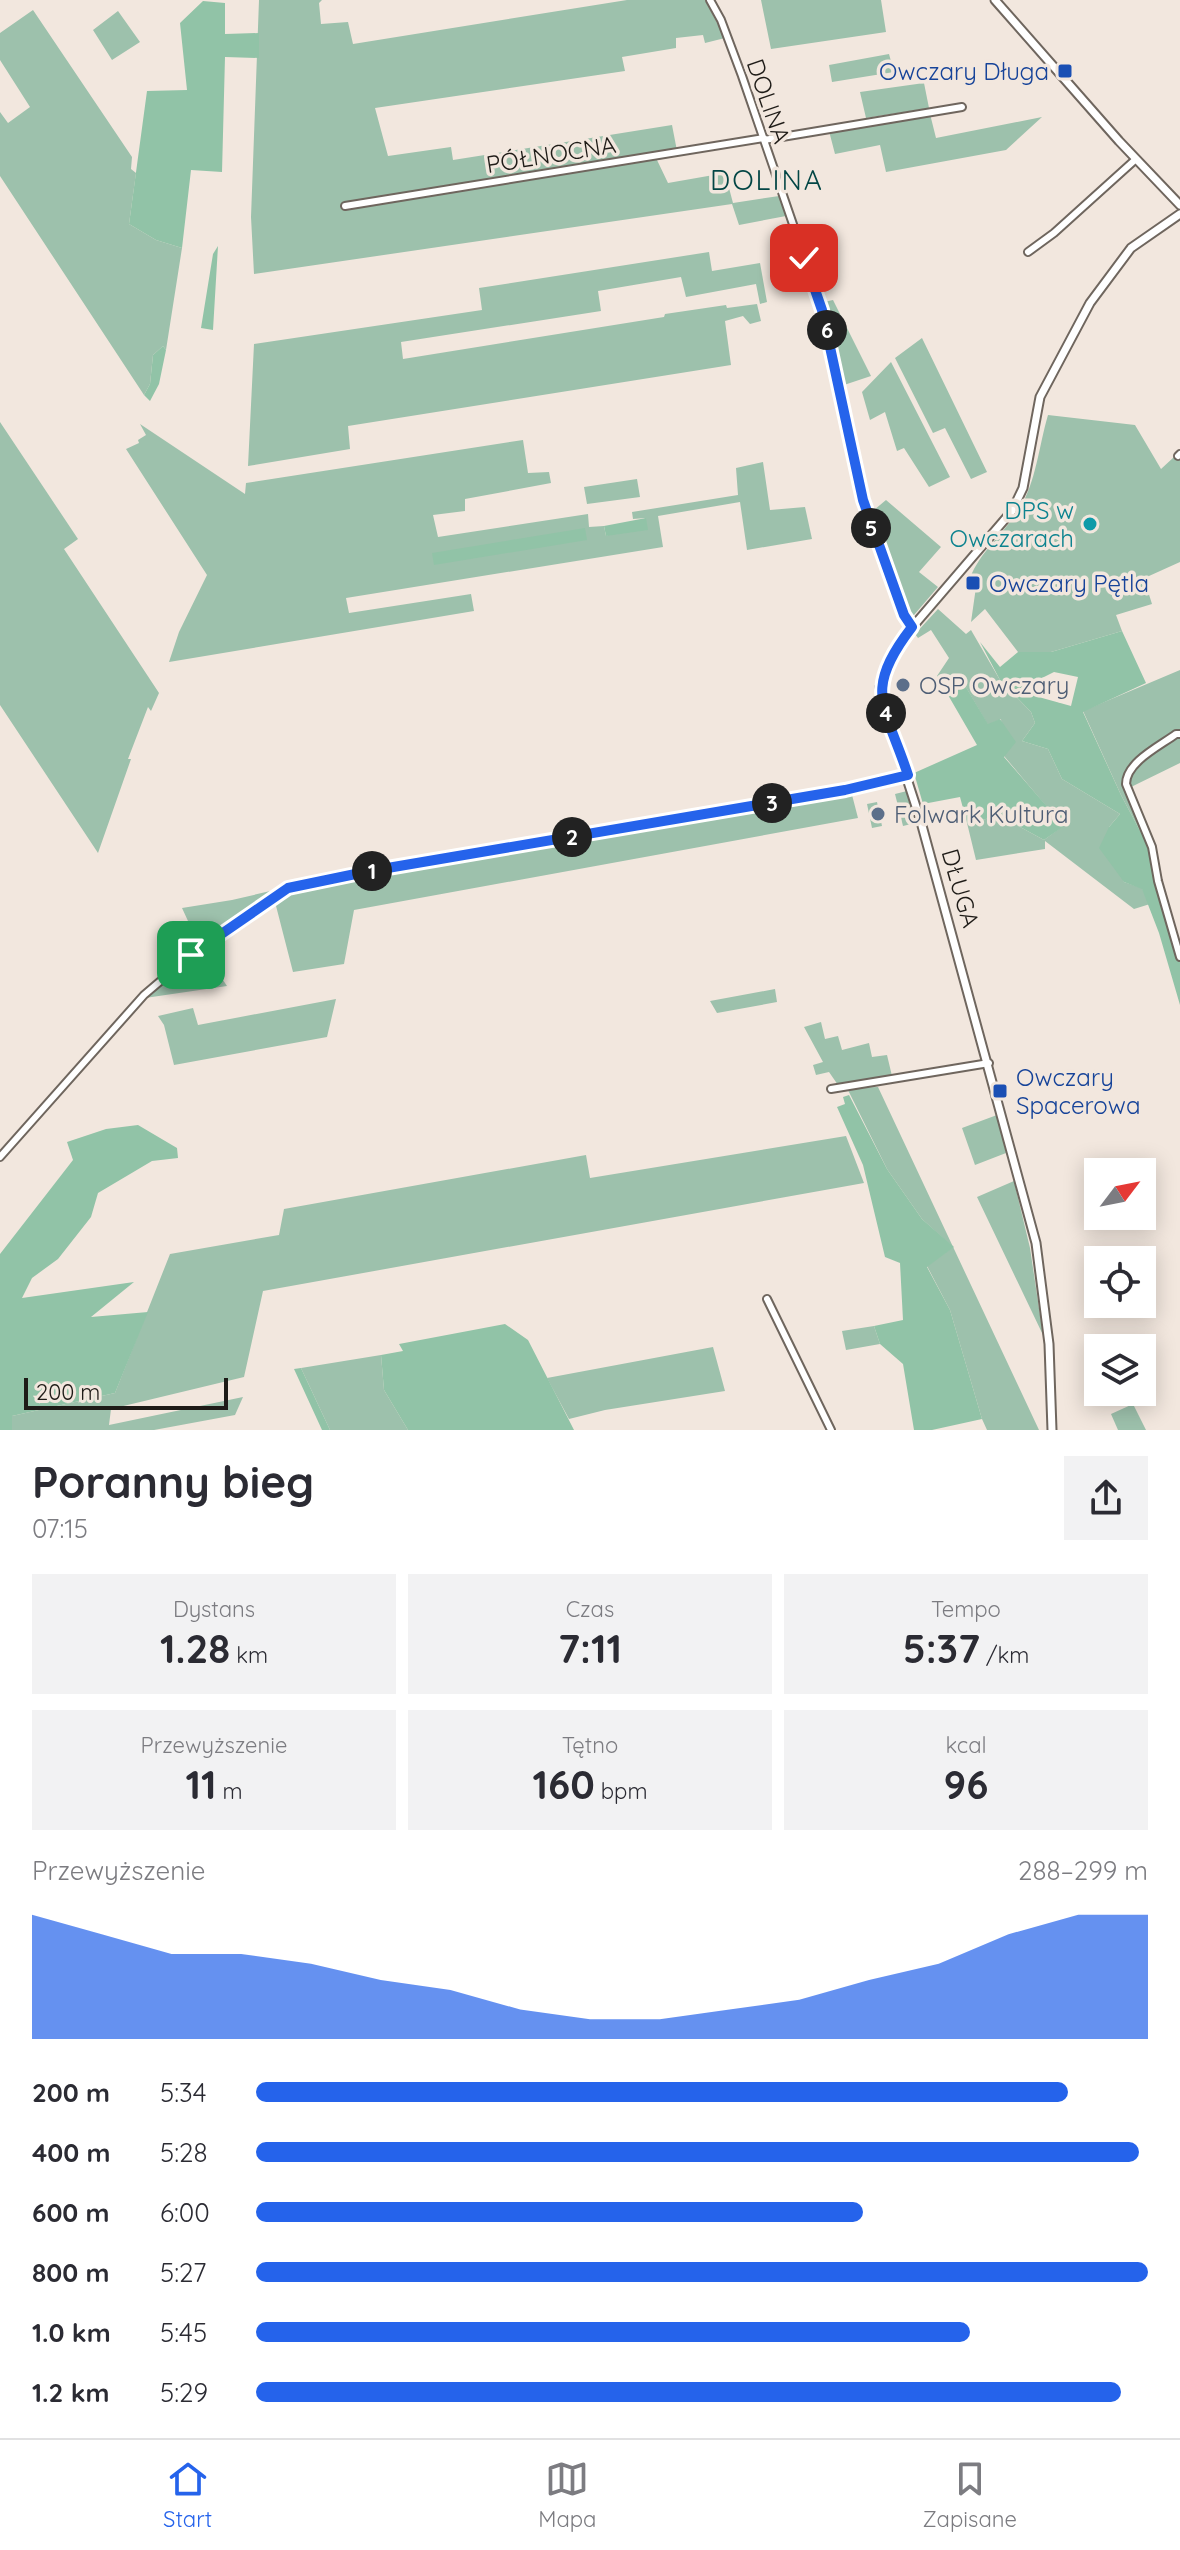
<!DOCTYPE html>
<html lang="pl">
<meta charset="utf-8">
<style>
:root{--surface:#fff;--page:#f2f2f3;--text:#2b2b33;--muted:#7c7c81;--line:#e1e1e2;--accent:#2563eb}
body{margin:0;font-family:Quicksand,sans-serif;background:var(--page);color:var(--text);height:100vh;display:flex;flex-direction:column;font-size:30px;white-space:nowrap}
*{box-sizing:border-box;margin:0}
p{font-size:26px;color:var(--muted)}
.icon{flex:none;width:44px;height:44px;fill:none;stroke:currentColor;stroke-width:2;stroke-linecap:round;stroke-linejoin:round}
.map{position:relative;height:1430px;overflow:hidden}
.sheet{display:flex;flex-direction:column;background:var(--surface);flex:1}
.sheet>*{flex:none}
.needle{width:52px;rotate:58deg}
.buttons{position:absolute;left:1084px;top:1158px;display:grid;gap:16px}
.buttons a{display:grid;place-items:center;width:72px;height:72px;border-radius:0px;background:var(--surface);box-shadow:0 4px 20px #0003;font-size:40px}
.scale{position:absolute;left:24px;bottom:20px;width:204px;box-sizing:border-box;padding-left:8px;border:4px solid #1e1b17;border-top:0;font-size:22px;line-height:28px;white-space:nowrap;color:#1e1b17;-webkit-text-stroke:6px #f2e7de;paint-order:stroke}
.pin{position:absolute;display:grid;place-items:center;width:68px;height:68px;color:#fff;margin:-34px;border-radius:16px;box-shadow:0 4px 12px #0006}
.km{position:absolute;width:40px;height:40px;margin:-20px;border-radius:50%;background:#222;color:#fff;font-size:22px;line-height:40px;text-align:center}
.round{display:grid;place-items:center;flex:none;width:84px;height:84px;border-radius:0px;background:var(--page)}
.headline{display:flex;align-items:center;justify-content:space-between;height:136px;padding:0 32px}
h1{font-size:44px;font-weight:700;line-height:60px}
.figures{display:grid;grid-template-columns:repeat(3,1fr);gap:12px;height:136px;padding:8px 32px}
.figures div{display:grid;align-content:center;border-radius:0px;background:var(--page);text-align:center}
.figures b{font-size:40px;font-weight:700}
.figures small{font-size:22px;font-weight:400}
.figures p{font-size:22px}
.chart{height:224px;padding:16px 32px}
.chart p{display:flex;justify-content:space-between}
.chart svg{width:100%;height:144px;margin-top:8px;fill:var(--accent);opacity:.7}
ul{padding:0 32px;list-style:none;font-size:26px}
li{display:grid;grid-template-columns:128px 96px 1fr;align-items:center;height:60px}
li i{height:20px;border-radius:10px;background:var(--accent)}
.tabs{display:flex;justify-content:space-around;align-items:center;height:112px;border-top:2px solid var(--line);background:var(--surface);font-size:22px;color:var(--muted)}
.tabs a{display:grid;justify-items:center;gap:4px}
.tabs .selected{color:var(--accent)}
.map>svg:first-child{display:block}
.green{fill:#9dc1ac}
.forest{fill:#91c3a7;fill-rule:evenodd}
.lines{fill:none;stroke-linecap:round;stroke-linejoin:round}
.minor-casing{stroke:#6f665e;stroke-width:10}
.tertiary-casing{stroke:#6f665e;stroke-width:11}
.minor{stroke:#fff;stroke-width:6}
.tertiary{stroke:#fff;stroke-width:7}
.route-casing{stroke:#fff;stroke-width:16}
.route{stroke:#2563eb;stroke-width:10}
.transit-dot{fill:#1a4fb4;stroke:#f2e7de;stroke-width:3}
.culture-dot{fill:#0f9aa8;stroke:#f2e7de;stroke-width:3}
.service-dot{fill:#5c6f8a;stroke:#f2e7de;stroke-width:3}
.labels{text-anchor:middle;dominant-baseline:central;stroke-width:7;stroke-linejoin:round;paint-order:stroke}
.transit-label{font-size:24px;fill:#164399;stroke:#f2e7de;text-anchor:start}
.street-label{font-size:24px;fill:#1e1b17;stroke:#f2e7de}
.culture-label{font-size:24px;fill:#0d838f;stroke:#f2e7de;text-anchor:end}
.service-label{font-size:24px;fill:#4e5e75;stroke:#f2e7de;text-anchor:start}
.quarter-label{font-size:28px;letter-spacing:2px;fill:#034645;stroke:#f2e7de}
</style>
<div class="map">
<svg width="1180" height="1430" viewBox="0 0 1180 1430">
<rect width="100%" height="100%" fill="#f2e7de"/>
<!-- green -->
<path class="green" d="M 259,0 L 322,0 L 319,3 L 321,24 L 348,22 L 353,44 L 627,0 L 705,0 L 725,38 L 705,43 L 703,35 L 676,38 L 676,48 L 622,57 L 625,71 L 375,108 L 388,156 L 451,147 L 453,160 L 672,125 L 678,156 L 657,160 L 668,183 L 725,173 L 733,203 L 779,196 L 786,216 L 739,225 L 732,204 L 254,274 L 251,217 Z
M 761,0 L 881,0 L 886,32 L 771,49 Z
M 33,10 L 132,157 L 131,169 L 136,173 L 129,224 L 156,240 L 182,248 L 166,350 L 163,346 L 153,355 L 150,384 L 144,395 L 0,176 L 0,112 L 8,123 L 30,107 L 0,60 L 0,33 Z
M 118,11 L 140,42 L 112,60 L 93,30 Z
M 889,54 L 894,72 L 832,82 L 829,65 Z
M 924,83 L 929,108 L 866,118 L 860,92 Z
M 930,114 L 936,138 L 1042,117 L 1006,150 L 886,172 L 880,145 L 835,154 L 829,131 Z
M 709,252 L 712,271 L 760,263 L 767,302 L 760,304 L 756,284 L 686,297 L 681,277 L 598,291 L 601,311 L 401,342 L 403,359 L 664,317 L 665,314 L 726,305 L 727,308 L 757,304 L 761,321 L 750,324 L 743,316 L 725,321 L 731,365 L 348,426 L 350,449 L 248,466 L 254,344 L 482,310 L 479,288 Z
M 833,300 L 871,376 L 844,385 L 824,302 Z
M 922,338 L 987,472 L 971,479 L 945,428 L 933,433 L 895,358 Z
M 891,362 L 950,477 L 929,487 L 904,448 L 897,451 L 885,412 L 870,420 L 862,392 Z
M 1048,415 L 1135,425 L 1161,469 L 1174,457 L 1180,457 L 1180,562 L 1149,576 L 1146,585 L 1152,604 L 1116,615 L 1122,631 L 1051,652 L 1018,652 L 985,609 L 971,622 L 977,580 L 970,578 C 980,552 1003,534 1018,511 C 1036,484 1039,445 1048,415 Z
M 0,422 L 78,539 L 64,549 L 159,693 L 151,711 L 148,707 L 128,759 L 131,759 L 98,853 L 0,705 Z
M 140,424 L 245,494 L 246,483 L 523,440 L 528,473 L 549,472 L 551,483 L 465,499 L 465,511 L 433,515 L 438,537 L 588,514 L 589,527 L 604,526 L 606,536 L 646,518 L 633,519 L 632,512 L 738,495 L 736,468 L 763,462 L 770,510 L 805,507 L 812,539 L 747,550 L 740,502 L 658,516 L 663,547 L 346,598 L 349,613 L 471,594 L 474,611 L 169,662 L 179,632 L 207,575 L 126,449 L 139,443 L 138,440 L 146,435 Z
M 637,479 L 640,497 L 587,504 L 584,487 Z
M 886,500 L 941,547 L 919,572 L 938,587 L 914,615 L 908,615 L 874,510 Z
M 938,609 L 966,634 L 971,630 L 1000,680 L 1031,712 L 1035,723 L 1022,741 L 1048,749 L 1062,779 L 1120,814 L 1109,827 L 1124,882 L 1142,888 L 1150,904 L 1134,909 L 1045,841 L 1045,849 L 976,860 L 967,823 L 1000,816 L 1044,840 L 1063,826 L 1004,756 L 1001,719 L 988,725 L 960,677 L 937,676 L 949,658 L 931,630 L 918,638 L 915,634 Z
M 1180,670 L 1180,763 L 1131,787 L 1147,844 L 1121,795 L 1083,711 Z
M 851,791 L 858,818 L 354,910 L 344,964 L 293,972 L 275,902 L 287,892 L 362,875 Z
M 907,791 L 915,823 L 903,826 L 895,794 Z
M 877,802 L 882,826 L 872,828 L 867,804 Z
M 279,889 L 200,947 L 182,908 L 232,900 Z
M 203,950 L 227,986 L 145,998 Z
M 775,989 L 777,1002 L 717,1013 L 710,1001 Z
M 336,999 L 327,1037 L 174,1065 L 164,1025 L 158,1016 L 193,1008 L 198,1025 Z
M 821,1022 L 825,1039 L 838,1036 L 842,1050 L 869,1043 L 872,1057 L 887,1055 L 892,1076 L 838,1085 L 829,1072 L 816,1075 L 813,1065 L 823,1062 L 804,1027 Z
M 878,1087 L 1039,1430 L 987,1430 L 982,1419 L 950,1310 L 927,1266 L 953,1247 L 922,1219 L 887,1169 L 847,1088 Z
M 997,1115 L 1006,1153 L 975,1165 L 962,1128 Z
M 846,1136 L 864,1183 L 263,1291 L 244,1377 L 111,1409 L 109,1425 L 243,1397 L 235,1415 L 154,1430 L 12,1430 L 12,1416 L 115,1393 L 170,1254 L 279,1235 L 284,1209 L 586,1155 L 590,1178 Z
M 1014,1181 L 1030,1248 L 1043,1335 L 977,1197 Z
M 874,1326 L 880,1344 L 846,1350 L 842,1331 Z
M 713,1347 L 725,1391 L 605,1410 L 569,1419 L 547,1378 Z
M 381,1355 L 384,1390 L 408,1430 L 330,1430 L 301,1368 Z
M 1133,1404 L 1146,1430 L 1118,1430 L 1111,1414 Z"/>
<!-- forest -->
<path class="forest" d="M 203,1 L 225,3 L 225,34 L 259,33 L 259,58 L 225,57 L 222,172 L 191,170 L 182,248 L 156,240 L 129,224 L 147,91 L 187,90 L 180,23 Z
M 218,246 L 213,330 L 201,328 L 213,254 Z
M 163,346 L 166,350 L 159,384 L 150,401 L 144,395 L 150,384 L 153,355 Z
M 646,518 L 648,530 L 606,536 L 604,526 Z
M 585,528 L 587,540 L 434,565 L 432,553 Z
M 1122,631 L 1146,683 L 1083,712 L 1121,795 L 1147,844 L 1180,955 L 1180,1005 L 1159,933 L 1142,889 L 1124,882 L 1099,848 L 1109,827 L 1120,814 L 1062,779 L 1048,749 L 1022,741 L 1035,723 L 1031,712 L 1000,680 L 980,642 L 1000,667 L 1018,652 L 1051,652 ZM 1054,672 L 1078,677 L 1071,706 L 1035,696 L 1038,680 Z
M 937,676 L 960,677 L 988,724 L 1000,719 L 1016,742 L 1004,757 L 1064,826 L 1044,840 L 1000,816 L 967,823 L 960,797 L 923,804 L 914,773 L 977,745 Z
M 849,1095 L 887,1169 L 922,1219 L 954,1247 L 927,1267 L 950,1310 L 982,1419 L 932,1430 L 914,1430 L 903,1364 L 880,1344 L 874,1326 L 903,1320 L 900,1263 L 885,1257 L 863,1165 L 837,1107 L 845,1104 L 843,1097 Z
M 138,1125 L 177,1148 L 178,1158 L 152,1161 L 98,1193 L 91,1217 L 58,1259 L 32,1278 L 22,1298 L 134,1282 L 91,1317 L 148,1312 L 115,1393 L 12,1416 L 12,1430 L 0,1430 L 0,1254 L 73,1160 L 67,1142 L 106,1129 Z
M 505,1324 L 528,1340 L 574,1430 L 408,1430 L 384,1390 L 381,1355 L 403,1351 L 399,1344 Z
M 301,1368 L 330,1430 L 322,1430 L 294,1369 Z"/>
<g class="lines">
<!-- minor casing -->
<g class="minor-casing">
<path id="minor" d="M 710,0 L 721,20 L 742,76 L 818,297 L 863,500 L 904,615 L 912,627
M 764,140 L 962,107
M 345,206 L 764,138
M 1028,252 L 1054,233 L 1136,159
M 1178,456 L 1180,454
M 1180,734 L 1176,734 C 1160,746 1126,762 1126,784 L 1152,847 L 1158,881 L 1180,957
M 831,1089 L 989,1063
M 0,1157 L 144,995 L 191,955 L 288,888 L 370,871 L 845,790 L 908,775
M 767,1299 L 831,1430"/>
</g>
<!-- tertiary casing -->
<g class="tertiary-casing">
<path id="tertiary" d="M 995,0 L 1119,141 L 1180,205
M 1052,1430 L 1049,1344 L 1036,1243 L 921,822 L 886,714 L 880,687 L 893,653 L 909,631 L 1012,511 L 1023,488 L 1040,397 L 1090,303 L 1131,248 L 1180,214"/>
</g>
<!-- minor -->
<use href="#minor" class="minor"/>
<!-- tertiary -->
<use href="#tertiary" class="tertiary"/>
</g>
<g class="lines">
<!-- route casing -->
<g class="route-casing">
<path id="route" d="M 191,955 L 288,888 L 370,871 L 845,790 L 908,775 C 885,705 862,692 912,627 L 904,615 L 863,500 L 822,310 L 804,258"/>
</g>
<!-- route -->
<use href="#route" class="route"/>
</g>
<!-- markers -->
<g class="transit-dot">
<rect x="1057" y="63" width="16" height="16" rx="4"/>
<rect x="965" y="575" width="16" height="16" rx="4"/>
<rect x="992" y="1083" width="16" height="16" rx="4"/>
</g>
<circle class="culture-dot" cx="1090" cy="524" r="8"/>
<g class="service-dot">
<circle cx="903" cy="685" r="8"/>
<circle cx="878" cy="814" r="8"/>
</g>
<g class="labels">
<!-- transit labels -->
<g class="transit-label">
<text x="1049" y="71" text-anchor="end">Owczary Długa</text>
<text x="989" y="583">Owczary Pętla</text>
<text x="1016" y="1077">Owczary<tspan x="1016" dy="28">Spacerowa</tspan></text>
</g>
<!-- street labels -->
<g class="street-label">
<text transform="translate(769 101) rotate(71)">DOLINA</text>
<text transform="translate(551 154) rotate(-9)">PÓŁNOCNA</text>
<text transform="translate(961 888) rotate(74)">DŁUGA</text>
</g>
<!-- culture labels -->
<g class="culture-label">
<text x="1074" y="510">DPS w<tspan x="1074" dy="28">Owczarach</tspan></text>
</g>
<!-- service labels -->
<g class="service-label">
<text x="919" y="685">OSP Owczary</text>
<text x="894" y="814">Folwark Kultura</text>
</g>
<!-- quarter labels -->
<g class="quarter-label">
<text x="767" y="179">DOLINA</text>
</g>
</g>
</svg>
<div class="buttons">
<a><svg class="needle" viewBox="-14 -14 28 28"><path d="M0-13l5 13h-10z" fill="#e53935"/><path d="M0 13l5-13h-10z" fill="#7c7c81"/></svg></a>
<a><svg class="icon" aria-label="locate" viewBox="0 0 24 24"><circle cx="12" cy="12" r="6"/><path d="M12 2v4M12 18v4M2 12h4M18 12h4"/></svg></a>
<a><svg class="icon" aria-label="layers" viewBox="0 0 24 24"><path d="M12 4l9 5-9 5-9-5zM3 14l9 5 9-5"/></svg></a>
</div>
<div class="scale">200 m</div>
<div class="pin" style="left:191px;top:955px;background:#1e9e55"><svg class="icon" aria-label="arrive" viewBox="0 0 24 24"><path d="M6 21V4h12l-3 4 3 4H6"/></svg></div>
<div class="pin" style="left:804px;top:258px;background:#d93025"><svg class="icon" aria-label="check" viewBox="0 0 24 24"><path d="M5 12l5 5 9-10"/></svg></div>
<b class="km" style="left:372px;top:871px">1</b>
<b class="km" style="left:572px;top:837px">2</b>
<b class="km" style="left:772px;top:803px">3</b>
<b class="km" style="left:886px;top:713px">4</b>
<b class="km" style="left:871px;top:528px">5</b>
<b class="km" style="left:827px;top:330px">6</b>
</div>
<section class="sheet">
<div class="headline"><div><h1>Poranny bieg</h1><p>07:15</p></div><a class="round"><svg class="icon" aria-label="share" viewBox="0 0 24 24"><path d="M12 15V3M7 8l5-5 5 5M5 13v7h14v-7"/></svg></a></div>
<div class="figures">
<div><p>Dystans</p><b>1.28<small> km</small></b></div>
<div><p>Czas</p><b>7:11</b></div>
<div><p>Tempo</p><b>5:37<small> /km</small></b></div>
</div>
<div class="figures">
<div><p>Przewyższenie</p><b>11<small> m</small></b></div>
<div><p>Tętno</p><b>160<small> bpm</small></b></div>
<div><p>kcal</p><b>96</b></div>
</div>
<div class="chart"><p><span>Przewyższenie</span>288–299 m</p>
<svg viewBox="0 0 160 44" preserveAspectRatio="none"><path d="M0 44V6L10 12L20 18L30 18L40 21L50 26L60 29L70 35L80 38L90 38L100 35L110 32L120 26L130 21L140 12L150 6L160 6V44z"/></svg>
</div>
<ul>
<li><b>200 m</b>5:34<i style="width:91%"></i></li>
<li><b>400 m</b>5:28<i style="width:99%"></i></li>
<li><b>600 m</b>6:00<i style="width:68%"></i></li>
<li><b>800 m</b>5:27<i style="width:100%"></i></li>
<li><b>1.0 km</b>5:45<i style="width:80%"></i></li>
<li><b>1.2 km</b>5:29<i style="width:97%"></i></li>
</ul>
</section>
<nav class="tabs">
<a class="selected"><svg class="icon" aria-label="home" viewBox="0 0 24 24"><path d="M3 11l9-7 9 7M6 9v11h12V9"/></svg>Start</a>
<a><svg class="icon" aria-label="map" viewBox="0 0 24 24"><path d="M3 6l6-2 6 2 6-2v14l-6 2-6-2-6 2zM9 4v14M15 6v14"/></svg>Mapa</a>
<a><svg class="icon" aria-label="saved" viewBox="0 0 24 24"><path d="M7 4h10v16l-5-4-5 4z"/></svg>Zapisane</a>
</nav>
